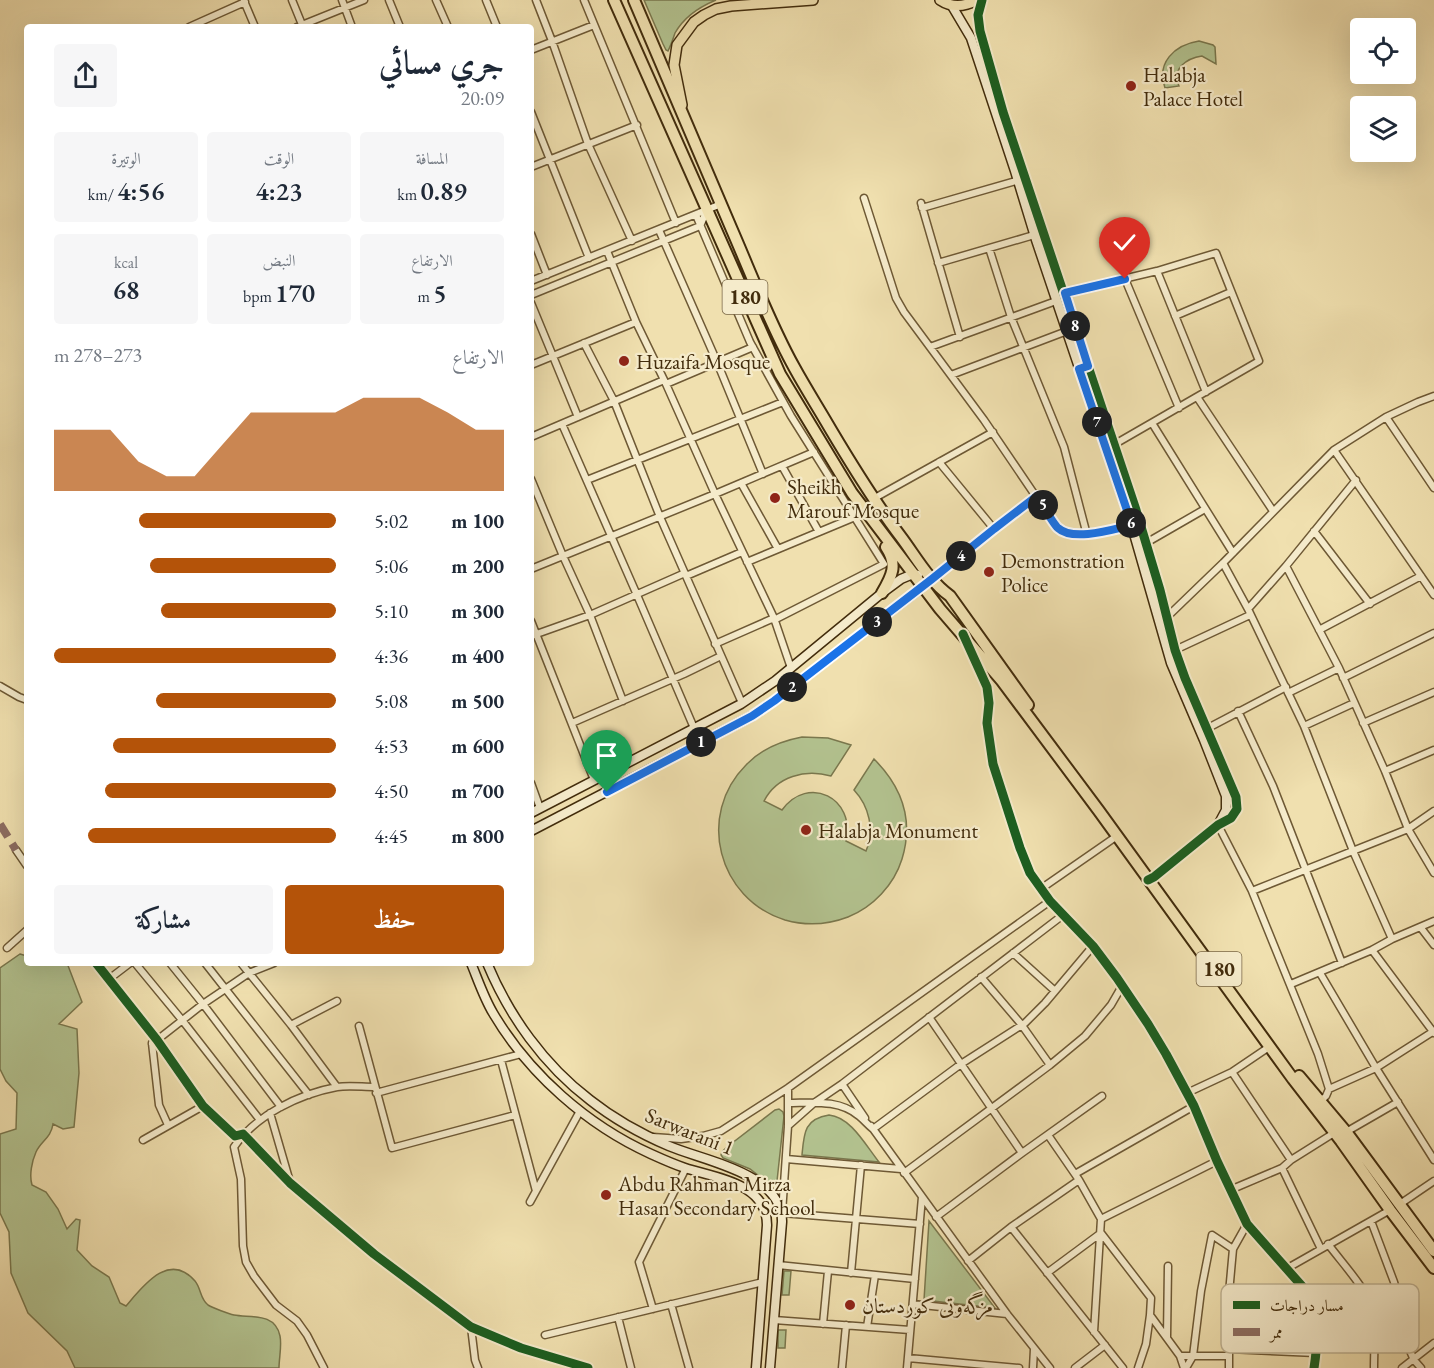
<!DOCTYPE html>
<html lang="ar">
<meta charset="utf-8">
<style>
:root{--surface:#fff;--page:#f6f6f7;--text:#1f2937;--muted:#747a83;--accent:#b45309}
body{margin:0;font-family:"EB Garamond",Amiri,serif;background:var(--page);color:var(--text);direction:rtl;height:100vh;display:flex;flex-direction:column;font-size:22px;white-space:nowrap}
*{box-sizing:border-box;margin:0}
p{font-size:20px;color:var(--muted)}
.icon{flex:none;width:33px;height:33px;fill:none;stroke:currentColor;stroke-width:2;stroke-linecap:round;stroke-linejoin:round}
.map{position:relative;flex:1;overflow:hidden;direction:ltr}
.side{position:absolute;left:24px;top:24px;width:510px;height:942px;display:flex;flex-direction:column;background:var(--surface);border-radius:6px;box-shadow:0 6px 24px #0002;direction:rtl}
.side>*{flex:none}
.controls{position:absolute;left:1350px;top:18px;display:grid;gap:12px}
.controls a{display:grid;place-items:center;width:66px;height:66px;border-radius:6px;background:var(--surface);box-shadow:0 6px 24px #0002;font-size:30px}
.pin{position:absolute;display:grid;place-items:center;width:51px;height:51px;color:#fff;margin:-62px -26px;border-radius:50% 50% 50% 0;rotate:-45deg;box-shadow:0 0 6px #0007}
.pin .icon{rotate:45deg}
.km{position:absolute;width:30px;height:30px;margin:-15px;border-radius:50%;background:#222;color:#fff;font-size:16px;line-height:30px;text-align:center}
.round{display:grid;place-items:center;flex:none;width:63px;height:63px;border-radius:6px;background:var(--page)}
.head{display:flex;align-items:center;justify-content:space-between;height:102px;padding:0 30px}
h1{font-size:33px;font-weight:600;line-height:45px}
.metrics{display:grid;grid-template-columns:repeat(3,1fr);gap:9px;height:102px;padding:6px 30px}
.metrics div{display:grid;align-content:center;border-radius:6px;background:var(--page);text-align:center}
.metrics b{font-size:26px;font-weight:600}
.metrics small{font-size:16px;font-weight:400}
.metrics p{font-size:16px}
.chart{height:168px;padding:12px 30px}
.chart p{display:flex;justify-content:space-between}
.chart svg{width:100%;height:108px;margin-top:6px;fill:var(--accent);opacity:.7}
.primary-button{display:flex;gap:12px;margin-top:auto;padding:12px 30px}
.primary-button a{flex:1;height:69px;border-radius:6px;background:var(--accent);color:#fff;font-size:24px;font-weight:600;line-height:69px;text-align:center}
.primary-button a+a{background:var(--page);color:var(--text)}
ul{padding:0 30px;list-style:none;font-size:20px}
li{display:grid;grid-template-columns:96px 72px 1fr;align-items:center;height:45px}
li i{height:15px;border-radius:8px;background:var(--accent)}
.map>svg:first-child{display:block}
.green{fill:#b3c390;stroke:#7a784e;stroke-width:1.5}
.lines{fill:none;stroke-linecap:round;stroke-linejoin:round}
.street-casing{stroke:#6e5935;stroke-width:9}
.secondary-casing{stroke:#422c0c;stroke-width:11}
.primary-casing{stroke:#422c0c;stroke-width:12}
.highway-casing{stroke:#422c0c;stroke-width:14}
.street{stroke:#f5ebcb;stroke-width:6}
.secondary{stroke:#f5ebcb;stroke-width:8}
.primary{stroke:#f0e0af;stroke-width:9}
.highway{stroke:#f0e0af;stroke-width:10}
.quiet{stroke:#8d6e63;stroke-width:8;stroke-dasharray:15 8;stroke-linecap:butt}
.cycleway-casing{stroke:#f5ebcb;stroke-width:13}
.cycleway{stroke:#1b5e20;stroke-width:9}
.route-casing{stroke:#fff;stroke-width:12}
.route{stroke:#1a73e8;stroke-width:8}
.poi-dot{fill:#8f2418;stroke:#f5ebcb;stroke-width:2}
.labels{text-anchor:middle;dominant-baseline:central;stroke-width:4.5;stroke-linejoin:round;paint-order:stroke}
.shield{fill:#f5ebcb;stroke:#786545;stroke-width:1.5}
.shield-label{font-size:20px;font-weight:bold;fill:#422c0c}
.poi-label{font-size:21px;fill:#422c0c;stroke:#f5ebcb;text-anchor:start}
.street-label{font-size:21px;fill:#422c0c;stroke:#f5ebcb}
.key{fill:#f5ebcb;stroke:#bfb292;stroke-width:1.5}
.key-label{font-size:16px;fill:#422c0c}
</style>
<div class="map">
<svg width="1434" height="1368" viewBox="0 0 1434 1368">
<rect width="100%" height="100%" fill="#f0e0af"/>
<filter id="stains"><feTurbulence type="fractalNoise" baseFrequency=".00333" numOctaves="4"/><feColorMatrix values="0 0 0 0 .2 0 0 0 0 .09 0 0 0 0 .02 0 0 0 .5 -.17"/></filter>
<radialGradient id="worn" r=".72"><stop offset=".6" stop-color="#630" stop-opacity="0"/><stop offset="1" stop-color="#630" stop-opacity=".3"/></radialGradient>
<!-- green -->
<path class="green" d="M 644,0 L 716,0 C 699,7 684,17 675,33 C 673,39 671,45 668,51 L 666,50 L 663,44 Z
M 1199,41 L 1213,45 L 1215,47 L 1216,64 L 1202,56 C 1187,58 1171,69 1179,86 L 1165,88 C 1156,63 1174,45 1199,41 Z
M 802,737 L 828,738 L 851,745 L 831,776 C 805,769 777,776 764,801 L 782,810 C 808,774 856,798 846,841 L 866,851 C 875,830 869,806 854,790 L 874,759 C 902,787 914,820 902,859 C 894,885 873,907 848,917 C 827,925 806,926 785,920 C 718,899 696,815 746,765 C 761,749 781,741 802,737 Z
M 20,954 L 27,956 L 27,963 L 67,963 L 82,1002 L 59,1024 L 77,1029 L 79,1073 L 74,1127 L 63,1129 L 53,1124 C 51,1138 41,1141 36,1152 C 32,1161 29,1175 32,1185 L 46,1192 L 58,1209 L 67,1229 L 76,1219 L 80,1220 L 77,1250 L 92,1266 L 109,1277 L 120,1303 L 126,1306 C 143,1286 169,1251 195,1281 C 201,1288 200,1299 208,1305 C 213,1308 229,1314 234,1315 C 250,1318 275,1312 280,1336 C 282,1346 279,1358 279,1368 L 75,1368 L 67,1351 L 28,1313 L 11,1273 L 9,1232 L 0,1213 L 0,1134 L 16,1129 L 17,1093 L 6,1081 L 0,1069 L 0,968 Z
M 779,1109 L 783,1112 L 784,1116 L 777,1181 L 774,1183 L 769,1184 L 750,1169 L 723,1158 L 721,1155 L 722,1152 L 727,1147 L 775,1110 Z
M 829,1115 C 851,1117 866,1146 879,1162 L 802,1155 C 804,1133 804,1119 829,1115 Z
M 929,1221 L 995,1308 L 924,1300 Z
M 784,1271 L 791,1271 L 789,1295 L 782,1295 Z
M 778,1330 L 786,1330 L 785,1348 L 778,1348 Z"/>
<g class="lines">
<!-- street casing -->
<g class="street-casing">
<path id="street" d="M 292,0 L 303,27
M 342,0 L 352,27
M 389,0 L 400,27
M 436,0 L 448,27
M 486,0 L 497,27
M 536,0 L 552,41 L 588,144 L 632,241
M 584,0 L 676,223
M 244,1 L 255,27
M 189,27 L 245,2
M 297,27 L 364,0
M 531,50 L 594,25
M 531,112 L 589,258
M 531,167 L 637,125
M 864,198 L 896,298 L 904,312 L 984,420 L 1058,529 L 1072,534 L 1087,535 L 1132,525
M 921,203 L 960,337
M 922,208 L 1019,180
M 696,215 L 750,342 L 791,416 L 884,564 L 774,620
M 659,230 L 717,362 L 763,474
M 531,234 L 547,275
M 989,248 L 1011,317 L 1064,447 L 1087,535
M 607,251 L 636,322 L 666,384 L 715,494 L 774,618 L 791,668
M 938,263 L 1034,235
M 1157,271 L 1206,392
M 1125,279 L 1179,408
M 531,281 L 721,204
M 1064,293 L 1157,271 L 1216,253 L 1259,361 L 1115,444
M 531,295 L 700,226 L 707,210
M 531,303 L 578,417
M 1175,316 L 1231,292
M 584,343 L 614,401 L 660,517 L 742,703
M 930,347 L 1056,301
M 531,365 L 636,322
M 951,375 L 1067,331
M 666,384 L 753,347
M 1197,397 L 1273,511
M 1386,417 L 1434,488
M 1152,423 L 1233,553
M 562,424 L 637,595 L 694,728
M 531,437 L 664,380
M 1334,450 L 1434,595
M 939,462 L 994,529
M 782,466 L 819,532
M 531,479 L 563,556 L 590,615 L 623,701
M 587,480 L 783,402
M 741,483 L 778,549
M 873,499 L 993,432
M 1314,531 L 1370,604
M 1146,543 L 1205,509
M 747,562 L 855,517
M 1223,563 L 1248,609 L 1304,726 L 1353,851 L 1392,939
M 1286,566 L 1339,668 L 1385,771 L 1408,829 L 1434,873
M 531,569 L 715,494 L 814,452
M 686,576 L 742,552
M 932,580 L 994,529 L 1037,497
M 1248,609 L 1286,566 L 1356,480
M 1166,618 L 1223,563 L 1334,450 L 1386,417 L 1418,402 L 1434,396
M 531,621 L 594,780
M 1319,630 L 1421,576
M 531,636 L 590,615 L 685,573
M 715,644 L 774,618
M 969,649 L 987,687 L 989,703 L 987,723 L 993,764 L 1020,848 L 1030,873 L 1050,901 L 1093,946 L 1117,978 L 1148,1024 L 1166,1054 L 1194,1106 L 1217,1161 L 1247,1224 L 1309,1294 C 1319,1318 1318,1342 1314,1368
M 1175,650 L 1250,615
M 1343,678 L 1434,633
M 0,686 L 19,697 L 27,700
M 1288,693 L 1339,668
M 1238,711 L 1273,786 L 1342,963
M 572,723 L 684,674 L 721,656
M 1363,723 L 1434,692
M 1304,726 L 1354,703
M 1208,728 L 1286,687
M 1385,771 L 1434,750
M 531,783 L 540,808
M 1218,825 L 1252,891 L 1318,1054 L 1329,1089 L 1326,1096 L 1319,1103
M 16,850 L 27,866
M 1042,888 L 1117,836
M 1252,891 L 1408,829 L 1434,811
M 1421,928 L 1434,945
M 7,948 L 27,930
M 1372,950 L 1434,1033
M 1013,953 L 1055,991
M 96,963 L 157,1040 L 203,1106 L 235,1136 L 243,1134 L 290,1183 L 374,1254 L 471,1327 L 521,1348 L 588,1368
M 135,963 L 182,1020 L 260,1120
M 170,963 L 203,1004 L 281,1107
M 205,963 L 309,1095
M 241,963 L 291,1025 L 337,1087
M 1320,973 L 1376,1068 L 1434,1160
M 981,977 L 1021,1024 L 1050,1065
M 109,979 L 130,963
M 1291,984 L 1372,950 L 1392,939 L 1434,921
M 929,1017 L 1022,1153
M 291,1025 L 337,1001
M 359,1026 L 392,1148 L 515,1115
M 152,1043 L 159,1105 L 168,1125
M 152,1044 L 203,1004 L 249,973 L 274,963
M 501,1060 L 536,1191
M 1232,1072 L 1291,1160
M 842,1084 L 865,1118
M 788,1088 L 788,1126 L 782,1213 L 920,1224
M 1329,1089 L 1376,1068 L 1434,1031
M 376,1093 L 521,1054
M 1187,1093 L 1232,1072 L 1269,1047
M 788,1103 C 812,1103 839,1099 859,1116 C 864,1120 868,1125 873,1129 L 961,1064 L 1025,1023 L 1045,1003 L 1093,946
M 270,1113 L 290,1182
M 788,1126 L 814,1103 L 842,1084 L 1063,915
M 871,1126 L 1007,1314 L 1050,1368
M 1346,1132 L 1398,1102
M 1048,1135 L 1079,1180 L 1101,1219 L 1094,1332
M 653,1137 L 681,1139 L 703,1136 L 721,1131 L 788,1088 L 1050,901
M 143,1140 L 203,1106
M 786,1159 L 901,1169
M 1282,1168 L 1321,1249
M 904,1173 L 1050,1065 L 1085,1036 L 1111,1005 L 1122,986
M 1075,1174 L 1194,1106
M 1230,1190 L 1282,1168 L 1291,1160 L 1334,1133
M 530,1202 L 580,1111
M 1400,1204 L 1434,1181
M 936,1217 L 1022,1153 L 1102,1096
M 1101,1219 L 1217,1161
M 1371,1221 L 1394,1282 L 1401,1306 L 1407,1344 L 1414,1360 L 1421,1368
M 1011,1227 L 1123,1368
M 1328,1244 C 1340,1260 1359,1281 1368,1298 C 1377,1316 1374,1347 1374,1368
M 968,1261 L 1011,1227 L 1079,1180
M 778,1265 L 915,1279
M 1286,1269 L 1390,1210
M 851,1273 L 861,1165
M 1047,1273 L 1101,1233 L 1151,1298 L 1150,1315 L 1180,1356 L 1184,1368
M 671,1304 L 689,1368
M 913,1304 L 1007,1314
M 653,1309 L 639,1262 L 686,1168
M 618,1317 L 631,1368
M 774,1320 L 910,1330
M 823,1324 L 828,1271
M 471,1327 L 475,1360 L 478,1368
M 867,1327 L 875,1275
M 545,1335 L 763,1282
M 1167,1337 L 1168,1266
M 1229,1349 L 1316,1353
M 1180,1356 L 1229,1356
M 908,1358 L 1019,1368
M 324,1368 L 307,1335 L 297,1321 L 276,1305 L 254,1276 L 246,1262 L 243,1246 L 241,1179 L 234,1147 C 256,1115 299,1094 337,1087 C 349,1085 362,1087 375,1087
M 842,1368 L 846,1325
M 907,1368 L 922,1197
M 1033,1368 L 1034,1349
M 1075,1368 L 1105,1345
M 1138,1368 L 1146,1344 L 1150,1315
M 1186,1368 L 1193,1356 L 1201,1291 L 1212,1235 L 1233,1249
M 1229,1368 L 1229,1293 L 1233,1249 L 1247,1224
M 1402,1368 L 1434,1343"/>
</g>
<!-- secondary casing -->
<g class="secondary-casing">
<path id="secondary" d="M 982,0 L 978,15 L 980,31 L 1003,112 L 1136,510 L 1160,590 L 1175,650 L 1185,678 L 1236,797 L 1237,809 L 1231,818 L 1218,825 L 1154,877 L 1148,880
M 952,6 L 971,38 L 1015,171 L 1036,240 L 1128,513 L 1171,663 L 1204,740 L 1226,796 L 1226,810 L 1218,825
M 531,813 L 741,704 L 775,681 L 882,593 L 901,579 L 913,574 L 918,575
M 531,831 L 752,716 L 774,701 L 926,584
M 471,963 C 478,980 484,998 493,1013 C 529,1074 587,1125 651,1154 C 662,1159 673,1164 685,1168 C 716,1178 767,1183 767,1225 L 756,1368
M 487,963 C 509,1016 544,1065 590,1100 C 614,1119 641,1134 669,1146 C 704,1161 783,1173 782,1222 L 770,1368"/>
</g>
<!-- primary casing -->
<g class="primary-casing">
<path id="primary" d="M 940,0 C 952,8 964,7 977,0
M 682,105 L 674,65 L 677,45 L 694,22 L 704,15 L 716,9 L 731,6 L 813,0"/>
</g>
<!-- highway casing -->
<g class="highway-casing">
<path id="highway" d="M 614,0 L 780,374 L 852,493 L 940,609 L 1002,681 L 1099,811 L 1293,1079 L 1341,1141 L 1390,1210 L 1434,1268
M 634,0 C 667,77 699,154 732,230 C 752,276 770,324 794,367 C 806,389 819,409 831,430 C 853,467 875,503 901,537 C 916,557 929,581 950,596 L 1028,705
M 882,593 C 892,576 898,565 886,547
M 1299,1076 L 1347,1133 L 1434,1251"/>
</g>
<!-- street -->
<use href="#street" class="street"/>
<!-- secondary -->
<use href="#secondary" class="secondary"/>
<!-- primary -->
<use href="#primary" class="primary"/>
<!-- highway -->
<use href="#highway" class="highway"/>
<!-- quiet -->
<path class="quiet" d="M 0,824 L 16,850"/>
<!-- cycleway casing -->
<g class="cycleway-casing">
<path id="cycleway" d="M 982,0 L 978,15 L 980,31 L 1003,112 L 1136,510 L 1160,590 L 1175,650 L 1185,678 L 1236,797 L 1237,809 L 1231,818 L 1218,825 L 1154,877 L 1148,880
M 963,634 L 987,687 L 989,703 L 987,723 L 993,764 L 1020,848 L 1030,873 L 1050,901 L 1093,946 L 1117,978 L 1148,1024 L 1166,1054 L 1194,1106 L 1217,1161 L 1247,1224 L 1309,1294 C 1319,1318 1318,1342 1314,1368
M 96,963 L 157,1040 L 203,1106 L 235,1136 L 243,1134 L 290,1183 L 374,1254 L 471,1327 L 521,1348 L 588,1368"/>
</g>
<!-- cycleway -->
<use href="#cycleway" class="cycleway"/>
</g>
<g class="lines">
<!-- route casing -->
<g class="route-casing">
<path id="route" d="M 607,792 L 752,716 L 774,701 L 932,579 L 994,529 L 1037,496 C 1042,503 1053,524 1058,528 C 1073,542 1114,529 1132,525 L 1079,369 L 1088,366 L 1065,293 L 1125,279"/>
</g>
<!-- route -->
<use href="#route" class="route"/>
</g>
<!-- markers -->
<g class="poi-dot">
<circle cx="1131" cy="86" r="6"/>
<circle cx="624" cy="361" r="6"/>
<circle cx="775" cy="498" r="6"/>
<circle cx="989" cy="572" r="6"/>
<circle cx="806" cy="830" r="6"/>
<circle cx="606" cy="1195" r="6"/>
<circle cx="850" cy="1305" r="6"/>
</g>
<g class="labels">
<!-- shield labels -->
<g class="shield">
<rect x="722.5" y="280" width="45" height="34" rx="4.5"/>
<rect x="1196.5" y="952" width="45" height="34" rx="4.5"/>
</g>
<g class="shield-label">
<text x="745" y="297">180</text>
<text x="1219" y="969">180</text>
</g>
<!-- poi labels -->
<g class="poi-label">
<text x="1143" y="74">Halabja<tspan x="1143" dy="24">Palace Hotel</tspan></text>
<text x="636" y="361">Huzaifa Mosque</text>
<text x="787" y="486">Sheikh<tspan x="787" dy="24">Marouf Mosque</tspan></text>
<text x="1001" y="560">Demonstration<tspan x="1001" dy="24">Police</tspan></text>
<text x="818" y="830">Halabja Monument</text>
<text x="618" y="1183">Abdu Rahman Mirza<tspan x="618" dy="24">Hasan Secondary School</tspan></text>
<text x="862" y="1305">مزگەوتی کوردستان</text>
</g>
<!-- street labels -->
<g class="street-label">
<text transform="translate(690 1131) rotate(22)">Sarwarani 1</text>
</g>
</g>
<!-- legend -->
<rect x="1221" y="1284" width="198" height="69" rx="9" class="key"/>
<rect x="1233" y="1301" width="27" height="8" fill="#1b5e20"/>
<rect x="1233" y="1328" width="27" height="8" fill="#8d6e63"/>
<g class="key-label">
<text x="1270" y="1311">مسار دراجات</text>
<text x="1270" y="1338">ممر</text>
</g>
<rect width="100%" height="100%" filter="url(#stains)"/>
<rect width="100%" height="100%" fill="url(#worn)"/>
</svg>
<div class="controls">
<a><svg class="icon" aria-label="locate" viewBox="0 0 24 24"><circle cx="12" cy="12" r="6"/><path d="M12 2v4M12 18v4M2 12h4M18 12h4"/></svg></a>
<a><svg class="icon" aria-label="layers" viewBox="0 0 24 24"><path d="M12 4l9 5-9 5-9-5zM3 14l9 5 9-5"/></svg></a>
</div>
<div class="pin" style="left:607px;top:792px;background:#1e9e55"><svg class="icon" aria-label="arrive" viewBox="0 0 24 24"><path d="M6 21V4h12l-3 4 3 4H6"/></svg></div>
<div class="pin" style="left:1125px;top:279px;background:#d93025"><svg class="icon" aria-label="check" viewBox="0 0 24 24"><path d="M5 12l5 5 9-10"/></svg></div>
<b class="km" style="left:701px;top:742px">1</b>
<b class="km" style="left:792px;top:687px">2</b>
<b class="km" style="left:877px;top:622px">3</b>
<b class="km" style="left:961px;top:556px">4</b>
<b class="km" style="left:1043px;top:505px">5</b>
<b class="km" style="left:1131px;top:523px">6</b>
<b class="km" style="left:1097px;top:422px">7</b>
<b class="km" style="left:1075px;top:326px">8</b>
<section class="side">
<div class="head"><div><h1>جري مسائي</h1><p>20:09</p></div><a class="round"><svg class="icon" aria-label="share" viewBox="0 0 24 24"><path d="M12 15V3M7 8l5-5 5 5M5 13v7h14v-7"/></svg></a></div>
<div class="metrics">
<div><p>المسافة</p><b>0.89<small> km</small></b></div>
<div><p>الوقت</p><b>4:23</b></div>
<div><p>الوتيرة</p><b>4:56<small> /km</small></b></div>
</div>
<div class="metrics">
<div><p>الارتفاع</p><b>5<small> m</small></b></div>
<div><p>النبض</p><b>170<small> bpm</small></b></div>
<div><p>kcal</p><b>68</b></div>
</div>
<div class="chart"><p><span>الارتفاع</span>273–278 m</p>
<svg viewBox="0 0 160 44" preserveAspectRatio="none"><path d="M0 44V19L10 19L20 19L30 32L40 38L50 38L60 25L70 12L80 12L90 12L100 12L110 6L120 6L130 6L140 12L150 19L160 19V44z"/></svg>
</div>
<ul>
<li><b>100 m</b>5:02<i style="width:70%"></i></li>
<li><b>200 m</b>5:06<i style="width:66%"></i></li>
<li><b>300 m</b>5:10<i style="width:62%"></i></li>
<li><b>400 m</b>4:36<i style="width:100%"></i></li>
<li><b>500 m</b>5:08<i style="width:64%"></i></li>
<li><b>600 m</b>4:53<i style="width:79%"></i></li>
<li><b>700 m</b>4:50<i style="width:82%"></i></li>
<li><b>800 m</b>4:45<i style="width:88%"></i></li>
</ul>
<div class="primary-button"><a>حفظ</a><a>مشاركة</a></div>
</section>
</div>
